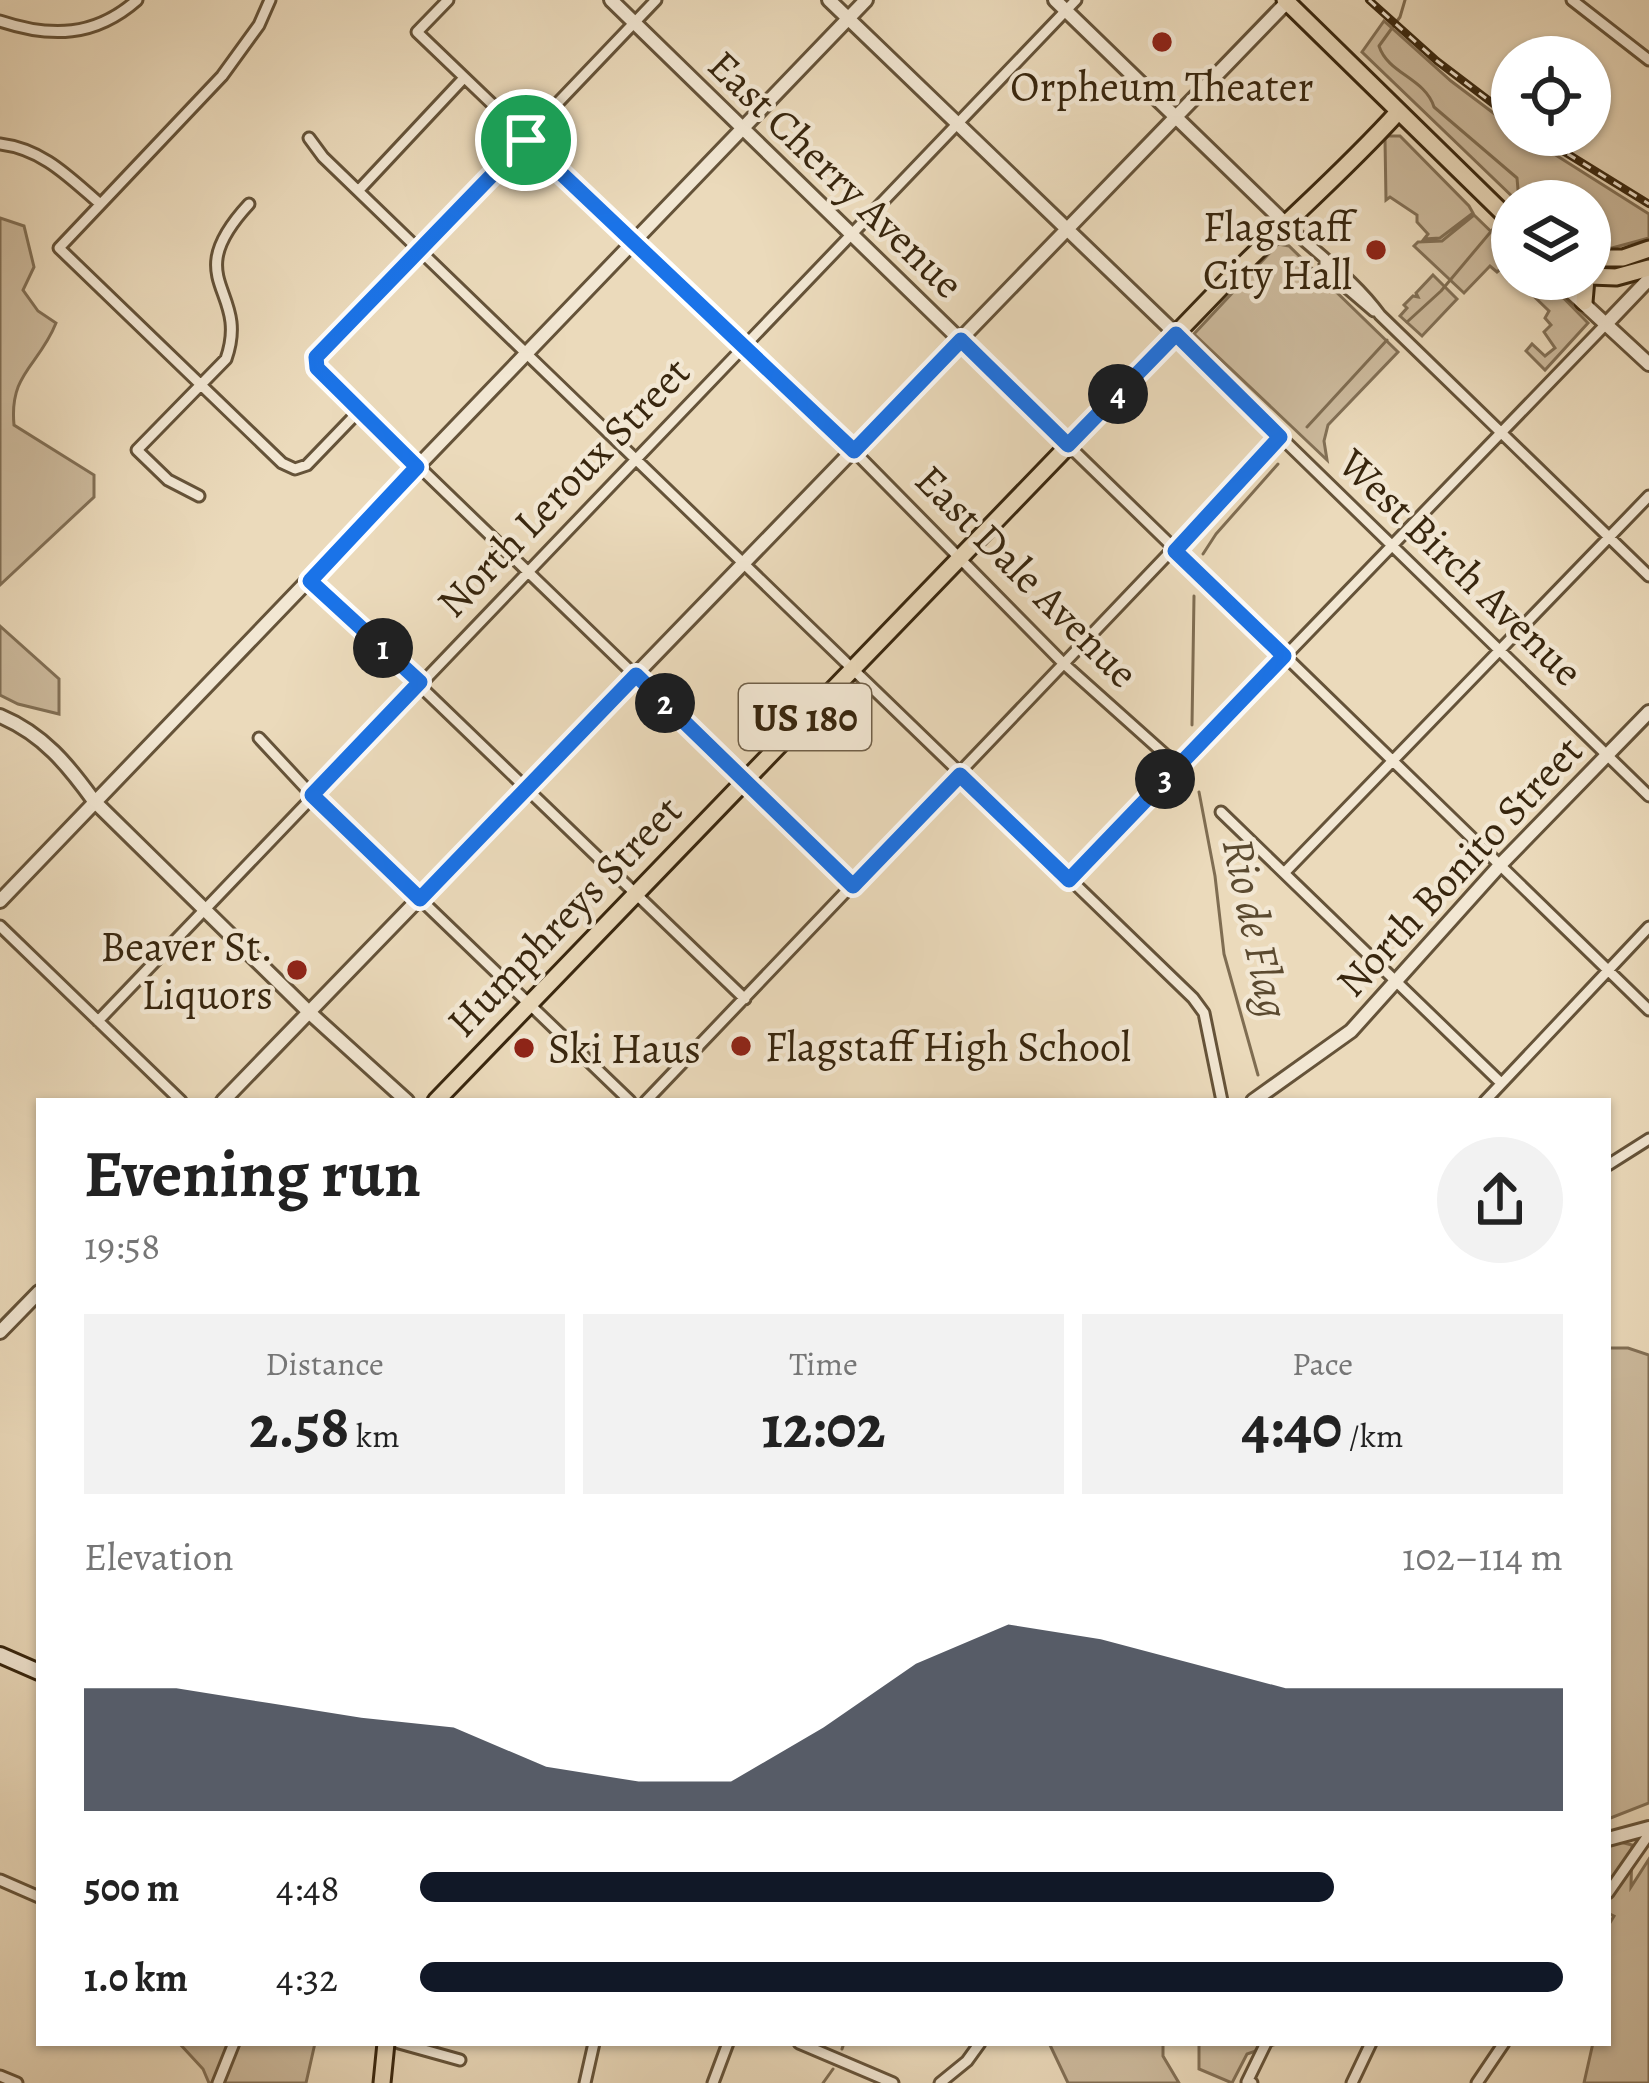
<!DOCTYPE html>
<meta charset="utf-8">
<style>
:root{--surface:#fff;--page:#f2f2f2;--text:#222;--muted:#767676;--accent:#111827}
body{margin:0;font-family:Alegreya,serif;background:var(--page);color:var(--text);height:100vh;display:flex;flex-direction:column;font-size:45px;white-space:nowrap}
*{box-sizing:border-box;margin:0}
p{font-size:39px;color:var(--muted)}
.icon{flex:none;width:66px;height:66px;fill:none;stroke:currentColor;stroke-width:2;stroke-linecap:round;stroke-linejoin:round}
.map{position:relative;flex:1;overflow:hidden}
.sheet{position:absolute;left:36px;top:1098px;width:1575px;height:948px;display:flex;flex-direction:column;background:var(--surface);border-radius:0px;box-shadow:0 3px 9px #0004}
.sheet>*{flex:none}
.fabs{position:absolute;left:1491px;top:36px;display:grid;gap:24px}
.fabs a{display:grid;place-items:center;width:120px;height:120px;border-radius:50%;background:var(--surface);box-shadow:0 3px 9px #0004;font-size:60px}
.pin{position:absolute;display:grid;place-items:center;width:102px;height:102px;color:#fff;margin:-51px;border:6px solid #fff;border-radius:50%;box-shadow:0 3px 12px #0007}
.km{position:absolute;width:60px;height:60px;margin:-30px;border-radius:50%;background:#222;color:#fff;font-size:33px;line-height:60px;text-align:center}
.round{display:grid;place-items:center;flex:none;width:126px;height:126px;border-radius:63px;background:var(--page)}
.overview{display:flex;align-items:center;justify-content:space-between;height:204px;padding:0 48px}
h1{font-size:66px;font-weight:600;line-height:90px}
.stats{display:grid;grid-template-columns:repeat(3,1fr);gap:18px;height:204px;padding:12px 48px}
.stats div{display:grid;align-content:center;border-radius:0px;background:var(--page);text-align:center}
.stats b{font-size:60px;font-weight:600}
.stats small{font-size:33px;font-weight:400}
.stats p{font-size:33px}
.chart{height:336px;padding:24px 48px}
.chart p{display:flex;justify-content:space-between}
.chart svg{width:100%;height:216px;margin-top:12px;fill:var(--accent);opacity:.7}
ul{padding:0 48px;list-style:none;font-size:39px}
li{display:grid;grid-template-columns:192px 144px 1fr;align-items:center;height:90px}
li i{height:30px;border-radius:15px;background:var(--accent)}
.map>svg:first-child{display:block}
.green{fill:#cdbb9e;stroke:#827056;stroke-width:3}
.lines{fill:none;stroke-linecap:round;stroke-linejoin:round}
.stream{stroke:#7f6d52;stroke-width:3}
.minor-casing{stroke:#655339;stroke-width:15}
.tertiary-casing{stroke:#655339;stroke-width:18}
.secondary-casing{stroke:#38260e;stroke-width:20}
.primary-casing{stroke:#38260e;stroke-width:21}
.minor{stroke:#f2e7d3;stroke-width:9}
.tertiary{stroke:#f2e7d3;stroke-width:12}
.secondary{stroke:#f2e7d3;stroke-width:14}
.primary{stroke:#ebdabb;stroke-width:15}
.rail-casing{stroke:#38260e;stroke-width:8}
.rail{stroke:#f2e7d3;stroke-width:3;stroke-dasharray:9;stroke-linecap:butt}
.route-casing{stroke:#fff;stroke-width:24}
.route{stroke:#1a73e8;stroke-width:15}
.poi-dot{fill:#8f2418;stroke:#f2e7d3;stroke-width:4.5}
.labels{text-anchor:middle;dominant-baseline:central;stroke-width:9;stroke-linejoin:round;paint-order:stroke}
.shield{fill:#f2e7d3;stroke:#706049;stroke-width:3}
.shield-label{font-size:39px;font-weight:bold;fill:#38260e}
.poi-label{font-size:42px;fill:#38260e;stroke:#f2e7d3;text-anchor:end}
.street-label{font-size:42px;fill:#38260e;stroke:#f2e7d3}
.water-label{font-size:45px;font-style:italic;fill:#5b4a30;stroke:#f2e7d3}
</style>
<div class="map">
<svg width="1649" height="2083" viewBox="0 0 1649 2083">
<rect width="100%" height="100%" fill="#ebdabb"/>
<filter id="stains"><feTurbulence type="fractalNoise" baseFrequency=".00167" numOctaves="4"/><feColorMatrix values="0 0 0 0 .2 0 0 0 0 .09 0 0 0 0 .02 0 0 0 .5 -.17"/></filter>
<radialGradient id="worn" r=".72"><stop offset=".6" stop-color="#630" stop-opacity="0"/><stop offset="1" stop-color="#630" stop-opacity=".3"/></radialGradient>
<!-- green -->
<path class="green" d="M 1384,21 L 1451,81 L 1512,127 L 1512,135 L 1524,135 L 1649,214 L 1649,238 L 1612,248 L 1590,248 L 1590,201 L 1517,201 L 1362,52 Z
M 1388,136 L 1400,136 L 1469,206 L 1473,213 L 1440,238 L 1424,239 L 1428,234 L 1417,222 L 1417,215 L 1390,197 L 1386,200 L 1385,139 Z
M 1474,215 L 1512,252 L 1512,275 L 1503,267 L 1497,272 L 1490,266 L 1464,293 L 1414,246 L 1418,242 L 1442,241 Z
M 0,218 L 24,226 L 34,267 L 23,290 L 38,311 L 56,323 C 39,366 9,373 14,425 L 94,475 L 94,497 L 0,585 Z
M 1278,244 L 1289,246 L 1398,352 L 1328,425 L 1324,441 L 1327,460 L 1194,334 Z
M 1433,275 L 1457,299 L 1422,336 L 1400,316 L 1407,308 L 1404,305 L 1413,296 L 1418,297 L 1416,293 Z
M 1516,279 L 1545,279 L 1588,323 L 1545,370 L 1526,351 L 1532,344 L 1545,356 L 1555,348 L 1544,332 L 1551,325 L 1545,318 L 1549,311 Z
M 0,626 L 59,679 L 59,714 L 18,704 L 0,695 Z
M 1608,1348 L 1628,1348 L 1649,1355 L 1649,1803 L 1608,1819 Z
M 1608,1839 L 1632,1845 L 1631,1887 L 1649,1859 L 1649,2083 L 1584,2083 L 1593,2043 L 1608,2043 L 1608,1926 L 1614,1916 L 1608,1913 Z
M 179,2043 L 315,2043 L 306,2083 L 209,2083 L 203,2069 Z
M 1049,2043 L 1163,2043 L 1163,2056 L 1179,2083 L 1068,2083 Z
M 1199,2043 L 1275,2043 L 1276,2044 L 1247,2054 L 1232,2083 L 1199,2069 Z"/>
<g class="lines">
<!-- stream -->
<path class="stream" d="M 1405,0 L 1400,17 L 1379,46 C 1388,74 1425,78 1434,107 L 1517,178 L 1519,201
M 1407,322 L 1441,291 L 1499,222
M 1307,427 L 1387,340
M 1203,554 L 1216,534 L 1278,464
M 1192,725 L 1194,596
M 1199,792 L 1215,876 L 1224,954 L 1258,1075
M 842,2049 L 844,2043
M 823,2083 L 833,2069"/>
<!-- minor casing -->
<g class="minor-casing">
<path id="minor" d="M 270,0 L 259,25 L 222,76 L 59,248 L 282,463 L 295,469 L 307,465 L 360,410
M 448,0 L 417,32 L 854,451 L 1064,664 L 1178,766
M 656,0 L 319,353 L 317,368 L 853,886
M 1572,0 L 1649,60
M 0,21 C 51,38 95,37 137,0
M 309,138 L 323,157 L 1193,998 L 1204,1013 L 1222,1101
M 0,144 C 42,149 68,176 99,203
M 359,190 L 463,79
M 1285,223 C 1317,254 1353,278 1380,315 L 1649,576
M 1325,261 L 1325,269 L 1374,311
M 1176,335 L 1649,796
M 1068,445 L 1649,1010
M 199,496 L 168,480 L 137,450 L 226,359 C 251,288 177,282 249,204
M 311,581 L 745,999
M 259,738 L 312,795 L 630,1101
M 1221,812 L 1501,1083
M 1285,872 L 1649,496
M 1069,880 L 1607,323
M 0,926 L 181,1101
M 98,1021 L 1076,0
M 646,1101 L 1280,437
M 1485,1101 L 1649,927
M 1608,1165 L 1649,1139
M 0,1880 L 39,1897
M 1608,1893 L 1649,1834
M 399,2043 L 460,2060
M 799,2043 L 893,2083
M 0,2076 L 17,2083
M 218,2083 L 234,2043
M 585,2083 L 594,2043
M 713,2083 L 728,2043
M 940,2083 L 967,2061 L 980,2043
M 1252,2083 L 1247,2082 L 1266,2043
M 1352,2083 L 1371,2043
M 1477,2083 L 1504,2043"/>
</g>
<!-- tertiary casing -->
<g class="tertiary-casing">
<path id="tertiary" d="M 611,0 L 1068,445
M 829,0 L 1176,334
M 1055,0 L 1285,223
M 1557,279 L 1649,364
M 1607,323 L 1649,279
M 0,716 C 43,734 68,765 94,801 L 311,1014 L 407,1101
M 0,901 L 866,0
M 223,1101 L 1289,0
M 1253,1101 L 1351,1031 L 1501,864 L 1649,712
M 0,1332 L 39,1292
M 1608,1839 L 1649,1828"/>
</g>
<!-- secondary casing -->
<g class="secondary-casing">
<path id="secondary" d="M 0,1655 L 39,1672"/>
</g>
<!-- primary casing -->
<g class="primary-casing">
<path id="primary" d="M 1285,0 L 1512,222
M 1590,258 L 1623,258 L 1649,249
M 1590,276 L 1616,277 L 1649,268
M 1584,302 L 1586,279
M 436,1101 L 1229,279 C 1285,222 1345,171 1398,112
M 382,2083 L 386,2043"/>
</g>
<!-- minor -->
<use href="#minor" class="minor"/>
<!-- tertiary -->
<use href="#tertiary" class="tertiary"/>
<!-- secondary -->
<use href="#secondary" class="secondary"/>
<!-- primary -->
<use href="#primary" class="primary"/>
<!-- rail casing -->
<g class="rail-casing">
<path id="rail" d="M 1369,0 L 1437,61 L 1512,118
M 1537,135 L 1649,204"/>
</g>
<!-- rail -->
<use href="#rail" class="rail"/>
</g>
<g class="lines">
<!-- route casing -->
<g class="route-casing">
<path id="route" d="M 526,140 L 854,451 L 961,340 L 1068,445 L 1176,334 L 1280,437 L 1175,551 L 1284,656 L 1069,880 L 960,775 L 853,886 L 636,675 L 420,899 L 312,795 L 420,682 L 310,581 L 417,467 L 317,368 L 316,357 Z"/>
</g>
<!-- route -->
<use href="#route" class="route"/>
</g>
<!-- markers -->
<g class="poi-dot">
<circle cx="1162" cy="42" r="12"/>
<circle cx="1376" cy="250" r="12"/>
<circle cx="297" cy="970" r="12"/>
<circle cx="741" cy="1046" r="12"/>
<circle cx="524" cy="1048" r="12"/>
</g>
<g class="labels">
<!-- shield labels -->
<rect class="shield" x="739" y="684" width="132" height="66" rx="9"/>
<g class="shield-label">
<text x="805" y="717">US 180</text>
</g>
<!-- poi labels -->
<g class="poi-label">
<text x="1162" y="86" text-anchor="middle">Orpheum Theater</text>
<text x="1352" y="226">Flagstaff<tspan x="1352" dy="48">City Hall</tspan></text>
<text x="273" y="946">Beaver St.<tspan x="273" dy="48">Liquors</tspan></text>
<text x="765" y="1046" text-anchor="start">Flagstaff High School</text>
<text x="548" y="1048" text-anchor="start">Ski Haus</text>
</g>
<!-- street labels -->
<g class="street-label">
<text transform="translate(836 174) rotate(44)">East Cherry Avenue</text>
<text transform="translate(563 487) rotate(-46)">North Leroux Street</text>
<text transform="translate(1461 567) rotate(44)">West Birch Avenue</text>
<text transform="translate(1027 576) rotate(45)">East Dale Avenue</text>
<text transform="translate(1459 866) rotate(-47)">North Bonito Street</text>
<text transform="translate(564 916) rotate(-46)">Humphreys Street</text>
</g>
<!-- water labels -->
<g class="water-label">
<text transform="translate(1256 928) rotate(78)">Rio de Flag</text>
</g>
</g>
<rect width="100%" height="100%" filter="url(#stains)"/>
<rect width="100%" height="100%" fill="url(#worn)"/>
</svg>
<div class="fabs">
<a><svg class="icon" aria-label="locate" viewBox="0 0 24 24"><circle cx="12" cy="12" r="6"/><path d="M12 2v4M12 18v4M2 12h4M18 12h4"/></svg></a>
<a><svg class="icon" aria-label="layers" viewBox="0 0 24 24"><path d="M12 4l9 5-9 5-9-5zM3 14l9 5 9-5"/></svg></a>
</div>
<div class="pin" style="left:526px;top:140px;background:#1e9e55"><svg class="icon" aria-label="arrive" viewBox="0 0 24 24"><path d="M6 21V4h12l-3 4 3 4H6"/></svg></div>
<b class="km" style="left:383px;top:648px">1</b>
<b class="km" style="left:665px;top:703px">2</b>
<b class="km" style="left:1165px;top:779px">3</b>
<b class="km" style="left:1118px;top:394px">4</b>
<section class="sheet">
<div class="overview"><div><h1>Evening run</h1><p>19:58</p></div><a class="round"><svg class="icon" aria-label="share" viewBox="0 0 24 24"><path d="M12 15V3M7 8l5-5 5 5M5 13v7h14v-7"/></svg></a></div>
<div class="stats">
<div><p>Distance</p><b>2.58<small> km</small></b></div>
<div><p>Time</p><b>12:02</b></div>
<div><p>Pace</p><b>4:40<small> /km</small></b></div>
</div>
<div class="chart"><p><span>Elevation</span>102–114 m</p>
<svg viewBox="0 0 160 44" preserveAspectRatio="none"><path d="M0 44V19L10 19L20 22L30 25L40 27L50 35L60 38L70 38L80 27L90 14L100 6L110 9L120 14L130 19L140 19L150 19L160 19V44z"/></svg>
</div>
<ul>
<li><b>500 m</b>4:48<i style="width:80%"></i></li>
<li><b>1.0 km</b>4:32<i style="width:100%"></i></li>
</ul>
</section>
</div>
